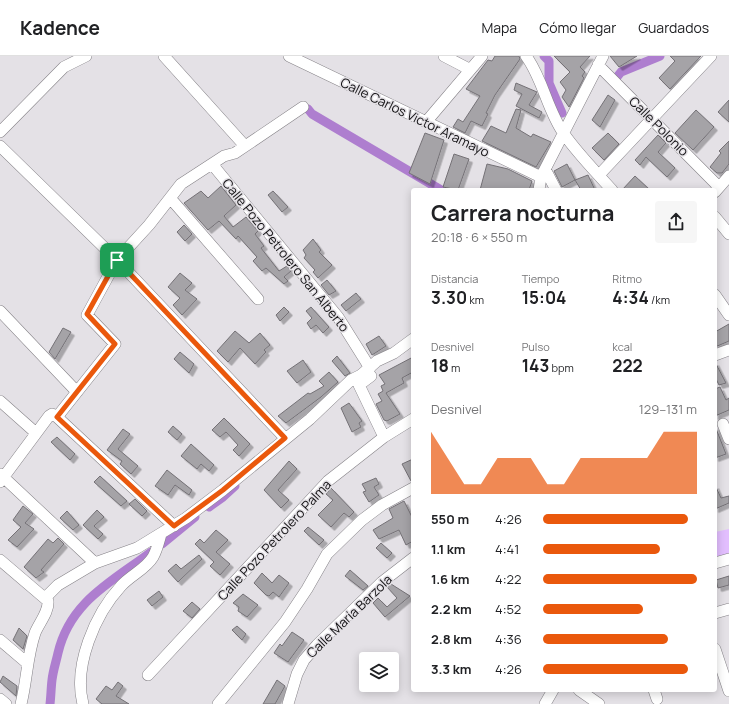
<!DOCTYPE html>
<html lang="es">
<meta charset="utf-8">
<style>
:root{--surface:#fff;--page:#f6f6f6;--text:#202124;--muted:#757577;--line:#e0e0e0;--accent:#ea580c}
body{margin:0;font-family:Manrope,sans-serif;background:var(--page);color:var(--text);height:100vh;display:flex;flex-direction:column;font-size:15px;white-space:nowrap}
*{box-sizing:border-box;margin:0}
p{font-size:13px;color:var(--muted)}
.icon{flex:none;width:22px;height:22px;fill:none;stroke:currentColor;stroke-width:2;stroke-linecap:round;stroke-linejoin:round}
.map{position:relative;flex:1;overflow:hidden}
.side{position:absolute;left:411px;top:132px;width:306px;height:504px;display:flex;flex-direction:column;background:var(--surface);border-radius:4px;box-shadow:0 2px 10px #0003}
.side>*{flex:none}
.tools{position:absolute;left:359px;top:596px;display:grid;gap:8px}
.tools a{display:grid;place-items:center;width:40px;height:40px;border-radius:4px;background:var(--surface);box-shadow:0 2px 10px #0003;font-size:20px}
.pin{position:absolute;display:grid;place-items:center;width:34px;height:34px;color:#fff;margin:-17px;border-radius:8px;box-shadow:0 2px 6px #0006}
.round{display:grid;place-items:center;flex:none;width:42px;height:42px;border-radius:4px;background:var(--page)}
.summary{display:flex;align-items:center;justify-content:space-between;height:68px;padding:0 20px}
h1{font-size:22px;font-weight:700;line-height:30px}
.figures{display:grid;grid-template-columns:repeat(3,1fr);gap:6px;height:68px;padding:4px 20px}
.figures div{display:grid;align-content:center}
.figures b{font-size:17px;font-weight:700}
.figures small{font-size:11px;font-weight:400}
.figures p{font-size:11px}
.chart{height:112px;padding:8px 20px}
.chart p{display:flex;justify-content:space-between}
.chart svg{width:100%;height:72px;margin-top:4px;fill:var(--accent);opacity:.7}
ul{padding:0 20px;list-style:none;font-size:13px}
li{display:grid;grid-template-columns:64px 48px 1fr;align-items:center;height:30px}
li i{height:10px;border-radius:5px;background:var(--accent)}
header{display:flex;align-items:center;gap:24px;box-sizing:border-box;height:56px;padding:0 20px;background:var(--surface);border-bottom:1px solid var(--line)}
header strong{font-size:19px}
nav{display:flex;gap:22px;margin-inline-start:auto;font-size:14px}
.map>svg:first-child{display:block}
.green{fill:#e2befe}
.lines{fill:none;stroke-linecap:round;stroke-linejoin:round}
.canal{stroke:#ae7ecf;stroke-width:9}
.building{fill:#a5a3a7;stroke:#747176;filter:url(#shadow)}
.minor-casing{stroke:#858287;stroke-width:12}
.minor{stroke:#fff;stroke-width:11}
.route-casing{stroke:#fff;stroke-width:8}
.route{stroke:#ea580c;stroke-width:5}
.labels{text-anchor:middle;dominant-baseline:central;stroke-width:3;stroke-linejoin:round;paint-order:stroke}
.street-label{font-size:13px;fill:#100f11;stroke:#e4e1e6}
</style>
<header>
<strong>Kadence</strong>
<nav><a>Mapa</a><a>Cómo llegar</a><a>Guardados</a></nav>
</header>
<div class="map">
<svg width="729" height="648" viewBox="0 0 729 648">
<defs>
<filter id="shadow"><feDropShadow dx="3.5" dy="3.5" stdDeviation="0" flood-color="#0004"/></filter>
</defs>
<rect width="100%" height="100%" fill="#e4e1e6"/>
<!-- green -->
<path class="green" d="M 729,473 L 729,501 L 715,504 L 715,476 Z"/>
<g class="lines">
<!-- canal -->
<path class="canal" d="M 544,0 L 549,5 L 549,27 L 562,57
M 617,21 L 621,16 L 660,0
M 308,53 L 312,58 L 441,134
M 209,451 L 223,441 L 235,430
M 162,488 L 195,461
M 50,648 C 51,640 51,632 52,624 C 53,615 56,606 58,597 C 70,545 113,525 151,496"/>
</g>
<!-- building -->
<path class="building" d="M 495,0 L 519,0 L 520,3 L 495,39 L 486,57 L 488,58 L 482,70 L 471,65 L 465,77 L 453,71 L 458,63 L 463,66 L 480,40 L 466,33 L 488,4 L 492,5 Z
M 554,0 L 590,0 L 580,11 L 585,16 L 582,20 L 584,22 L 569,51 L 562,41 L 566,34 L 560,26 L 570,16 Z
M 610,0 L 637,0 L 619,11 Z
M 670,0 L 701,0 L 670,33 L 659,22 L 675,5 Z
M 516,27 L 537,36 L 529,49 L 542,56 L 539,62 L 516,50 L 522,38 L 514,34 Z
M 608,39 L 615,44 L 600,71 L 592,64 Z
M 729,44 L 729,66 L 718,56 Z
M 516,53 L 521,54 L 516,72 L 531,81 L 533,78 L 551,86 L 536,111 L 482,85 L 491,70 L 506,77 Z
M 696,54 L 714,71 L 693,94 L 675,77 Z
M 425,77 L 444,84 L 430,128 L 409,117 Z
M 608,77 L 619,88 L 604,104 L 592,92 Z
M 658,79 L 666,87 L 658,96 L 675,112 L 667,121 L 646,101 L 640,109 L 635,104 Z
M 729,85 L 729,108 L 722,117 L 717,117 L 710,111 L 721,97 L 719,95 Z
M 454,98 L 469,103 L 458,134 L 443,131 Z
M 487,108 L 508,113 L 532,125 L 529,134 L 480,134 Z
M 567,108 L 575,124 L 562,131 L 554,115 Z
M 588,119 L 595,134 L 581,134 L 575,124 Z
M 635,120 L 650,134 L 622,134 Z
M 221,130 L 236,149 L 224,160 L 233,171 L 246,161 L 258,175 L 255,178 L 264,190 L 261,192 L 279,215 L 287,210 L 291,215 L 284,221 L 288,225 L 284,228 L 266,212 L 262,215 L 253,205 L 257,201 L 238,180 L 236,183 L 219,165 L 208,174 L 184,147 L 201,135 L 208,142 Z
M 273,135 L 288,151 L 282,156 L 268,139 Z
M 184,169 L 192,178 L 185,185 L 177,176 Z
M 313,183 L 321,194 L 319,196 L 332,209 L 318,222 L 313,216 L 315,214 L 304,202 L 306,199 L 303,194 Z
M 180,217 L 192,227 L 185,234 L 197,243 L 182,259 L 173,249 L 180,242 L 168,231 Z
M 327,224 L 336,235 L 329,239 L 321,229 Z
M 356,237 L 361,243 L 346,255 L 341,249 Z
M 284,251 L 289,256 L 280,265 L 276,259 Z
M 311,251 L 329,271 L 323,277 L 316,269 L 311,273 L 307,267 L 312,262 L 306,255 Z
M 729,268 L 729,285 L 715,291 L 715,276 Z
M 63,272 L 71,276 L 55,303 L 49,296 Z
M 235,275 L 249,287 L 260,277 L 270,289 L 264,294 L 266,296 L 255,308 L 240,292 L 228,306 L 217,295 Z
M 379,280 L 386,290 L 372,299 L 366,288 Z
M 180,296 L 194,308 L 189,317 L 174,303 Z
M 337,300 L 350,317 L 345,320 L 332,305 Z
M 413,301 L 413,316 L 402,322 L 404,327 L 386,337 L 400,358 L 387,365 L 384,364 L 376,348 L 382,345 L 378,338 L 383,335 L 381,330 L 385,328 L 379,319 Z
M 303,304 L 311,316 L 297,327 L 287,315 Z
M 715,306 L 726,327 L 719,329 L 715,321 Z
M 329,316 L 338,326 L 321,341 L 286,367 L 278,360 L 308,337 L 310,338 L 324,330 L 319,325 Z
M 720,331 L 726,344 L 729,342 L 729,354 L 715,360 L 715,333 Z
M 349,347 L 362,365 L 359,367 L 361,371 L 352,376 L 341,352 Z
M 224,362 L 250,388 L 239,400 L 233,394 L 238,389 L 226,376 L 220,381 L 212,374 Z
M 173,370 L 182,378 L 177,384 L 168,376 Z
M 715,370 L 726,398 L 715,402 Z
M 123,373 L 130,378 L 118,393 L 138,410 L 131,418 L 120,408 L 122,405 L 107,394 Z
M 57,381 L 75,398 L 70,404 L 51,386 Z
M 191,388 L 214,409 L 209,415 L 201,408 L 197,413 L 181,400 Z
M 413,403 L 413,425 L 411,425 L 402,408 Z
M 289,405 L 297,413 L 278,434 L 289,444 L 281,452 L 264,434 Z
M 167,414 L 192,434 L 189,439 L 175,429 L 168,439 L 155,430 Z
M 100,420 L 127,445 L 121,450 L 94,426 Z
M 376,422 L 379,428 L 374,431 L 379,439 L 369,446 L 363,436 L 366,435 L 362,428 Z
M 715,429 L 721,442 L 729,440 L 729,447 L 715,453 Z
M 331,432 L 354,456 L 349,461 L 344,457 L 331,471 L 318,459 L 333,444 L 326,438 Z
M 135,443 L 147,455 L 142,460 L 129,448 Z
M 404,445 L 413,463 L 413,485 L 406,489 L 399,474 L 379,483 L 373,474 L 393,462 L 389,453 Z
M 23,450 L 33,458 L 25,467 L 34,473 L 17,491 L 8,484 L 21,471 L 13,464 Z
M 97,454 L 104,461 L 94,470 L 103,478 L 98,483 L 83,469 Z
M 67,455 L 79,469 L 73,474 L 60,462 Z
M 308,471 L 324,484 L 319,489 L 304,475 Z
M 216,474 L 228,484 L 216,496 L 230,508 L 220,519 L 210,510 L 214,506 L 195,488 L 200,483 L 204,487 Z
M 58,482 L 64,488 L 41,514 L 44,516 L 36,522 L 24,511 L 48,483 L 53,487 Z
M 381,487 L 392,497 L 387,502 L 376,492 Z
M 199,499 L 202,503 L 178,526 L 168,515 L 176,508 L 181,513 Z
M 350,514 L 368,530 L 363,534 L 345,520 Z
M 262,517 L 272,527 L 279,519 L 289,527 L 279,541 L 273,536 L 269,540 L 266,539 L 254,527 Z
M 729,520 L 729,529 L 718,532 L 716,524 Z
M 391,528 L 410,540 L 385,561 L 373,547 L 378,542 L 387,551 L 397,542 L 387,531 Z
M 159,535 L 163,541 L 152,550 L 147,544 Z
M 243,538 L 258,549 L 247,561 L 238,555 L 239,551 L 233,547 Z
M 192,546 L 200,553 L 192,562 L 183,555 Z
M 237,570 L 246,578 L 242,584 L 232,574 Z
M 19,572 L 27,580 L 23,593 L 13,584 Z
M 292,576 L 304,584 L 288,606 L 274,597 L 280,588 L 282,590 Z
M 3,620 L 17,630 L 16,640 L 0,626 Z
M 277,624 L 285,630 L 275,648 L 263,648 Z
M 118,626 L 123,630 L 116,640 L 129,648 L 102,648 L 96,643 L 106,630 L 112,634 Z"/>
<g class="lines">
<!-- minor casing -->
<g class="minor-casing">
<path id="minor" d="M 164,0 L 245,90
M 289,0 L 541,121
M 444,0 L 469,13
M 526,0 C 543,23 547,54 564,78 C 578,98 596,116 612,134
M 598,9 L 719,131
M 426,66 L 482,0
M 0,76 L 64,11 L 86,0
M 0,90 L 117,204 L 285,382
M 212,108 L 338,261 L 370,312
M 545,113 L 556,134
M 599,119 L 711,0
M 539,134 L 541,121 L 603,0
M 715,136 L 729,120
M 171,143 L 258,243
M 715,161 L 729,178
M 715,239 L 729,259
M 0,255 L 77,336
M 715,299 L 729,294
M 371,320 L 359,329 L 384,381
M 0,345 L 36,377
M 57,361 L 174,470
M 723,368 L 729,383
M 0,418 L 95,507
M 0,426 L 49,360 L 52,358 L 57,361 L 115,288 L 87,259 L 117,204 L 149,169 L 181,128 L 224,100 L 235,97 L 303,51
M 0,504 L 48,545 C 49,556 39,567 35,577 C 27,600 27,624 21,648
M 715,507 L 729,503
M 45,542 L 58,529 L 95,507 L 137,492 L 186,462 L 223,434 L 310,363 L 351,324 L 361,319 L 377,305 L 394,297 L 413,283
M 715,557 L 729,553
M 0,584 L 27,607
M 715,593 L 729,635
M 148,619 L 328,425 L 384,381 L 413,363
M 579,634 L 599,648
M 654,634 L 657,643
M 0,643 L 6,648
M 83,648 C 73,610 95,558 121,530 C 131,519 146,513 153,501 C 157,494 159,485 161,478
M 218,648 L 285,566 L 307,533 L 327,498 L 362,464 L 382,449 L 413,432
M 288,648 L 297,618 L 304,604 L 317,589 L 382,526 L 413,502
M 545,648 L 553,634"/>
</g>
<!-- minor -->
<use href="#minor" class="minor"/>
</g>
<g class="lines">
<!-- route casing -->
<g class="route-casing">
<path id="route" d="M 117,204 L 285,382 L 223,434 L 174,470 L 57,361 L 115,288 L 87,258 Z"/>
</g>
<!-- route -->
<use href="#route" class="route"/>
</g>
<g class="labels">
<!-- street labels -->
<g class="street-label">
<text transform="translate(415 61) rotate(26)">Calle Carlos Victor Aramayo</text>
<text transform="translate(659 70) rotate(45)">Calle Polonio</text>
<text transform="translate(286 199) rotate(51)">Calle Pozo Petrolero San Alberto</text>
<text transform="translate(274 484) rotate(-47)">Calle Pozo Petrolero Palma</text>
<text transform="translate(349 560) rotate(-44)">Calle María Barzola</text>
</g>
</g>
</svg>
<div class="tools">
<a><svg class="icon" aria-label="layers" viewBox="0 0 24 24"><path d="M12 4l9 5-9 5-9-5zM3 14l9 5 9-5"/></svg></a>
</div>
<div class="pin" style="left:117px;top:204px;background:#1e9e55"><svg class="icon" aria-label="arrive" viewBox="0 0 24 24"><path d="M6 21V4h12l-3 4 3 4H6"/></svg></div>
<section class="side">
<div class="summary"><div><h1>Carrera nocturna</h1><p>20:18 · 6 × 550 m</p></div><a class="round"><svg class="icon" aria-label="share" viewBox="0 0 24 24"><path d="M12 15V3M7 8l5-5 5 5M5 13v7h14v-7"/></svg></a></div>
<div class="figures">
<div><p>Distancia</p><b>3.30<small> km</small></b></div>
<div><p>Tiempo</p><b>15:04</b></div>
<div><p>Ritmo</p><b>4:34<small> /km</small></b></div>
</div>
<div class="figures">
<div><p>Desnivel</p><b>18<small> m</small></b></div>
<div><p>Pulso</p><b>143<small> bpm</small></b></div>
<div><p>kcal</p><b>222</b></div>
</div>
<div class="chart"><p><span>Desnivel</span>129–131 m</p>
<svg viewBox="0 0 160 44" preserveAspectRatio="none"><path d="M0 44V6L10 22L20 38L30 38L40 22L50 22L60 22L70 38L80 38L90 22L100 22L110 22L120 22L130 22L140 6L150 6L160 6V44z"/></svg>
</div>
<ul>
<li><b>550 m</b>4:26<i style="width:94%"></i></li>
<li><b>1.1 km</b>4:41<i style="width:76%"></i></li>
<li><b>1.6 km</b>4:22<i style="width:100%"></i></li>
<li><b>2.2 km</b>4:52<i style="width:65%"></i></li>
<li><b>2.8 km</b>4:36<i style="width:81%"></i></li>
<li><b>3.3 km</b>4:26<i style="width:94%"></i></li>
</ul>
</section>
</div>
